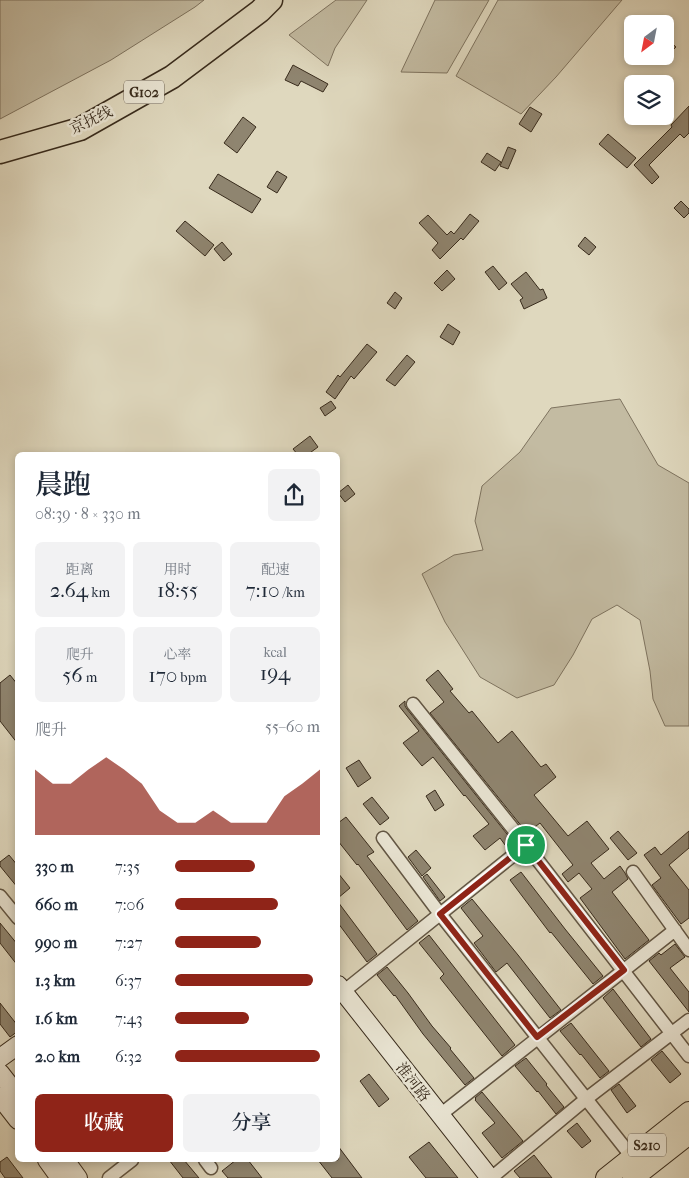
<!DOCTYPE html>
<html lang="zh">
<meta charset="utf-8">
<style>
:root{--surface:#fff;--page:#f2f2f3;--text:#1f2937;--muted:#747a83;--accent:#8f2418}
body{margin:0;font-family:"IM FELL French Canon","Noto Serif SC",serif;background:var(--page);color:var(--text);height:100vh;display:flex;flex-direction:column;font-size:19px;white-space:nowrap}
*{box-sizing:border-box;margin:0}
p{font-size:16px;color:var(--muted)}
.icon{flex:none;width:28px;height:28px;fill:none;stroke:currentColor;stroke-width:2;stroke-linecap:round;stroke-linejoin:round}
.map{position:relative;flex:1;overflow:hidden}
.sheet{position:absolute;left:15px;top:452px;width:325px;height:710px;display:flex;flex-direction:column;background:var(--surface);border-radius:8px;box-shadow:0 2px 8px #0003}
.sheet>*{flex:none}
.needle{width:32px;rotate:212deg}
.tools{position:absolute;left:624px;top:15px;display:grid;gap:10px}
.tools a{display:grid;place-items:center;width:50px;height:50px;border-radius:8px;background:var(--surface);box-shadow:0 2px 8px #0003;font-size:25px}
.pin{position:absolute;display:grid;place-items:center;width:42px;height:42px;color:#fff;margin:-21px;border:2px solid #fff;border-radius:50%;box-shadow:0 1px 5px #0007}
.round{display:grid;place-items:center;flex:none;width:52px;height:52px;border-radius:8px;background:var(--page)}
.overview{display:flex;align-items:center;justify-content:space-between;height:85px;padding:0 20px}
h1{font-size:28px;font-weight:600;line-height:38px}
.metrics{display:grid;grid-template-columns:repeat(3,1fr);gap:8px;height:85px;padding:5px 20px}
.metrics div{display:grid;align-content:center;border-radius:8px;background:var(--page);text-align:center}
.metrics b{font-size:21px;font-weight:600}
.metrics small{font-size:14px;font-weight:400}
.metrics p{font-size:14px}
.chart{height:140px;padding:10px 20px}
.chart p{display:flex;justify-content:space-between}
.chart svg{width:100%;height:90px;margin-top:5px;fill:var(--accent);opacity:.7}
.action{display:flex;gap:10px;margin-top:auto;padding:10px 20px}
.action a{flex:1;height:58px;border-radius:8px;background:var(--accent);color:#fff;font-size:20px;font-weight:600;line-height:58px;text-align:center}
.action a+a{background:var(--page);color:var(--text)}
ul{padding:0 20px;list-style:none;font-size:16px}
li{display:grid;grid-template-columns:80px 60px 1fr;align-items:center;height:38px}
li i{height:12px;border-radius:6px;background:var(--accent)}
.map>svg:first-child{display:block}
.green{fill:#c3bba2;stroke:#7e735f}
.building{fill:#8f8570;stroke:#382b1c}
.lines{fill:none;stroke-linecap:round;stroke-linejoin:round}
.street-casing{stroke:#625644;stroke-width:15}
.secondary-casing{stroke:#382b1c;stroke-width:20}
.primary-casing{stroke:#382b1c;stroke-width:22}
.highway-casing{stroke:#382b1c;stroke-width:25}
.street{stroke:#eae6d5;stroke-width:12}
.secondary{stroke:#eae6d5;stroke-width:18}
.primary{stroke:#dfd8be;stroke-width:20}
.highway{stroke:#dfd8be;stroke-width:22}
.route-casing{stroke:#fff;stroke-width:10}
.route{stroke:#8f2418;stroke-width:6}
.labels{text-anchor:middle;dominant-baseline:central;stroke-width:5;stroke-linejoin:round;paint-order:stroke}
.shield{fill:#eae6d5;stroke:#6d6354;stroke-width:1}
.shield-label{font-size:14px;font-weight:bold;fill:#382b1c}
.street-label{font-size:15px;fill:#382b1c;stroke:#eae6d5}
</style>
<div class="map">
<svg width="689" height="1178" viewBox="0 0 689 1178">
<rect width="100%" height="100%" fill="#dfd8be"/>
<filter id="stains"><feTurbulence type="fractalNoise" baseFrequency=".004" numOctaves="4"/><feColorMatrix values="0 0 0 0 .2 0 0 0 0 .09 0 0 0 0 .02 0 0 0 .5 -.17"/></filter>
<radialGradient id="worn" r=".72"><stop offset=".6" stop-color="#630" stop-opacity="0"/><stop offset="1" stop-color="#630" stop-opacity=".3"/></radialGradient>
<!-- green -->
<path class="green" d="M 0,0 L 204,0 L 195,7 L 111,60 L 0,119 Z
M 336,0 L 367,0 L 335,48 L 328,66 L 289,35 Z
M 435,0 L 489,0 L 447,73 L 401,72 Z
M 498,0 L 622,0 L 556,77 L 521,114 L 456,76 Z
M 620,399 L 658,465 L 689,483 L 689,726 L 665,726 L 653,699 L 650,671 L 640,620 L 617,605 L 592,619 L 573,655 L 554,685 L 517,698 L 480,677 L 445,622 L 422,574 L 454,555 L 483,550 L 475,521 L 482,486 L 520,452 L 551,408 Z"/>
<!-- building -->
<path class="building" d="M 665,37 L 676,47 L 665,58 Z
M 293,65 L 328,84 L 323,92 L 301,81 L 298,86 L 285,80 Z
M 689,106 L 689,133 L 684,138 L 680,134 L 649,165 L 659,177 L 652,184 L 634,165 L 672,127 L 671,125 Z
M 530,107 L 542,114 L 531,132 L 519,124 Z
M 243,117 L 256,127 L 237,153 L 224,143 Z
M 608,134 L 636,158 L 627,168 L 599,144 Z
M 508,147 L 516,150 L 508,169 L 500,166 Z
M 487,153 L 501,162 L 495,171 L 481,162 Z
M 277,171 L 287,177 L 277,193 L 267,187 Z
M 218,174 L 261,199 L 252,213 L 209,188 Z
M 681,201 L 689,209 L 689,213 L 684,218 L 674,208 Z
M 470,214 L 479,221 L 463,240 L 461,238 L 440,259 L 432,250 L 438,243 L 419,223 L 428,215 L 447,235 L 451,231 L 454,234 Z
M 185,221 L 214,245 L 205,256 L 176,231 Z
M 585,237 L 596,247 L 589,255 L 578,246 Z
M 222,242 L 232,254 L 224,261 L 214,249 Z
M 493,266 L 507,283 L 499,290 L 485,272 Z
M 447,270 L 455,279 L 442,291 L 434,283 Z
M 526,272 L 540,290 L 543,289 L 547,298 L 524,309 L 520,300 L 523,298 L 511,284 Z
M 395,292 L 402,298 L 395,309 L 387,303 Z
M 448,324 L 460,332 L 453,345 L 440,337 Z
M 367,344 L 377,352 L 354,379 L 351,376 L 335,399 L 326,392 L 338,375 L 340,377 Z
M 407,355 L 415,362 L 395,386 L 386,380 Z
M 331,401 L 336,408 L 325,416 L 320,408 Z
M 310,436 L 318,447 L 307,455 L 298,455 L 293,449 Z
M 348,485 L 355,494 L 345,502 L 338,493 Z
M 438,670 L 453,689 L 450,691 L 469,713 L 472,711 L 498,743 L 512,731 L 541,767 L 546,764 L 556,777 L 534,795 L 568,836 L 587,821 L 609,849 L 591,863 L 604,879 L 620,866 L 625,873 L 628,879 L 612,892 L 649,940 L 625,959 L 580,898 L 592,889 L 579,873 L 568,882 L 562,874 L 573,865 L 540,823 L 527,833 L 430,713 L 444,702 L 426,680 Z
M 10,675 L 18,685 L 18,744 L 0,721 L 0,683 Z
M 405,701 L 405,706 L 407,709 L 515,844 L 508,849 L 500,838 L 485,850 L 473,836 L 489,824 L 465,795 L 464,796 L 433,757 L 422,766 L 403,743 L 419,731 L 399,706 Z
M 359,760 L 371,778 L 358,787 L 346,768 Z
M 435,790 L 444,805 L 435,811 L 426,796 Z
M 372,797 L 389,818 L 380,825 L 363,804 Z
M 346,817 L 374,852 L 367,856 L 418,921 L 407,930 L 358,864 L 357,865 L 338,841 L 338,823 Z
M 618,831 L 637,853 L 628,860 L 610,838 Z
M 689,831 L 689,848 L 669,865 L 689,890 L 689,918 L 681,924 L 652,885 L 661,878 L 644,855 L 655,847 L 661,855 Z
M 416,850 L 431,868 L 422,876 L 408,857 Z
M 9,855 L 18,866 L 18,888 L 0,866 L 0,862 Z
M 521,872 L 565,929 L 603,976 L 593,984 L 551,932 L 550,933 L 510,880 Z
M 338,873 L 350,888 L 338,898 Z
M 427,874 L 445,897 L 440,901 L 423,877 Z
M 472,899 L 518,955 L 561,1010 L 550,1018 L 507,963 L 496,972 L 474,943 L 483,936 L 461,908 Z
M 338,902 L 377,954 L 367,962 L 338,923 Z
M 0,923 L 18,945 L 18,966 L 0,943 Z
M 429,935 L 515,1045 L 502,1056 L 440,978 L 444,974 L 419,943 Z
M 675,944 L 685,957 L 670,968 L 689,992 L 689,1012 L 649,961 L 659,953 L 661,955 Z
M 387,967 L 408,993 L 432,1026 L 451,1048 L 450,1049 L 474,1078 L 465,1085 L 423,1034 L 395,995 L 394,996 L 377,975 Z
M 613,989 L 651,1039 L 641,1047 L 603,998 Z
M 0,1003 L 18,1026 L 18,1031 L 10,1037 L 0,1024 Z
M 571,1023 L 609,1071 L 600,1078 L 581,1054 L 580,1055 L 560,1031 Z
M 662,1051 L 681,1074 L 670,1083 L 651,1060 Z
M 526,1058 L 547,1084 L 546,1085 L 564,1107 L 556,1114 L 538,1091 L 537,1092 L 515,1066 Z
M 369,1074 L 389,1099 L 379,1107 L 360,1081 Z
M 619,1084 L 636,1106 L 627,1113 L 611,1090 Z
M 482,1092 L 523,1141 L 502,1158 L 482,1133 L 495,1123 L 475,1100 L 476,1099 L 475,1098 Z
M 577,1123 L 591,1141 L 582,1148 L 567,1131 Z
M 429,1142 L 458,1178 L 426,1178 L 409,1157 Z
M 338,1146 L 362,1178 L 332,1178 L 318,1160 L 338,1160 Z
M 534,1155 L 552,1178 L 520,1178 L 514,1171 Z
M 7,1157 L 23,1178 L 5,1178 L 0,1171 L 0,1162 Z
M 169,1160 L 184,1160 L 199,1178 L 183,1178 Z
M 236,1160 L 248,1160 L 262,1178 L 228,1178 L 222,1171 Z"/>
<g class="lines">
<!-- street casing -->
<g class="street-casing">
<path id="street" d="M 413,704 L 526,845 L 689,1056
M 383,838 L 440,914 L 632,1157
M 633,872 L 689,950
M 0,896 L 18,918
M 338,996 L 526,845
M 440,1115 L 675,930
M 205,1160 L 211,1168
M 109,1178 L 132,1160
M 491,1178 L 586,1099 L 689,1020"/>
</g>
<!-- secondary casing -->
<g class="secondary-casing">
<path id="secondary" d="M 338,985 L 490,1178
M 0,1058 L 18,1045
M 0,1073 L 18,1096
M 0,1097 L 18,1120
M 47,1160 L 60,1178
M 65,1160 L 78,1178"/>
</g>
<!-- primary casing -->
<g class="primary-casing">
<path id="primary" d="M 606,1178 L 689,1112
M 633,1178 L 689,1134"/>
</g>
<!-- highway casing -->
<g class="highway-casing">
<path id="highway" d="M 0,152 L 80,129 L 172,77 L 260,11 L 271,0"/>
</g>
<!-- street -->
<use href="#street" class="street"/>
<!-- secondary -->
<use href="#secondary" class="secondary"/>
<!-- primary -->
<use href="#primary" class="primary"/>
<!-- highway -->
<use href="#highway" class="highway"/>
</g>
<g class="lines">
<!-- route casing -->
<g class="route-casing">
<path id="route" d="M 526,845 L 624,970 L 537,1037 L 440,914 Z"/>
</g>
<!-- route -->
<use href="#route" class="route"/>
</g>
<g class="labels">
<!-- shield labels -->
<g class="shield">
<rect x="124" y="80.5" width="40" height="23" rx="4"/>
<rect x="628" y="1133.5" width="38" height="23" rx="4"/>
</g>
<g class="shield-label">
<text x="144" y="92">G102</text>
<text x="647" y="1145">S210</text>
</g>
<!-- street labels -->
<g class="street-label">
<text transform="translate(91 120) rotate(-26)">京抚线</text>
<text transform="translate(413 1082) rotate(52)">淮河路</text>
</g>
</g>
<rect width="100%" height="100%" filter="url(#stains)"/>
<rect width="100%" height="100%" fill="url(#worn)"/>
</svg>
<div class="tools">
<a><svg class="needle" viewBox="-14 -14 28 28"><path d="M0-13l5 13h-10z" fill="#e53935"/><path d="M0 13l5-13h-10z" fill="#747a83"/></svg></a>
<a><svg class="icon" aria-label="layers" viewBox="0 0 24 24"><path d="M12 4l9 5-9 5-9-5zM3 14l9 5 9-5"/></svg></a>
</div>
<div class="pin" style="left:526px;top:845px;background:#1e9e55"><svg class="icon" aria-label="arrive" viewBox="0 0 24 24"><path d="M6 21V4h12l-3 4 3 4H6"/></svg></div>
<section class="sheet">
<div class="overview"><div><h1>晨跑</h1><p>08:39 · 8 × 330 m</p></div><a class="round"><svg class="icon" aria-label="share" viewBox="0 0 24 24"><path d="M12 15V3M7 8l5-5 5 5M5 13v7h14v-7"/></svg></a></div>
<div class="metrics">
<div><p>距离</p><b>2.64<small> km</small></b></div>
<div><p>用时</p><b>18:55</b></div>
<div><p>配速</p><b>7:10<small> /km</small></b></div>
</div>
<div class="metrics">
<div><p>爬升</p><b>56<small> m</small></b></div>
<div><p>心率</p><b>170<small> bpm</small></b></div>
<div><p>kcal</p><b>194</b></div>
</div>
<div class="chart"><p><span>爬升</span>55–60 m</p>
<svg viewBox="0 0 160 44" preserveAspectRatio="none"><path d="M0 44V12L10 19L20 19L30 12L40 6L50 12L60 19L70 32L80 38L90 38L100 32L110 38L120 38L130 38L140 25L150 19L160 12V44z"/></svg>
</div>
<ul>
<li><b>330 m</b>7:35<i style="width:55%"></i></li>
<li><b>660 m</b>7:06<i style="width:71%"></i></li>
<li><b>990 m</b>7:27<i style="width:59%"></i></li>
<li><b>1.3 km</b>6:37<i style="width:95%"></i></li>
<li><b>1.6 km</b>7:43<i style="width:51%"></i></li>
<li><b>2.0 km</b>6:32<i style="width:100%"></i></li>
</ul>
<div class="action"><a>收藏</a><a>分享</a></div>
</section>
</div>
